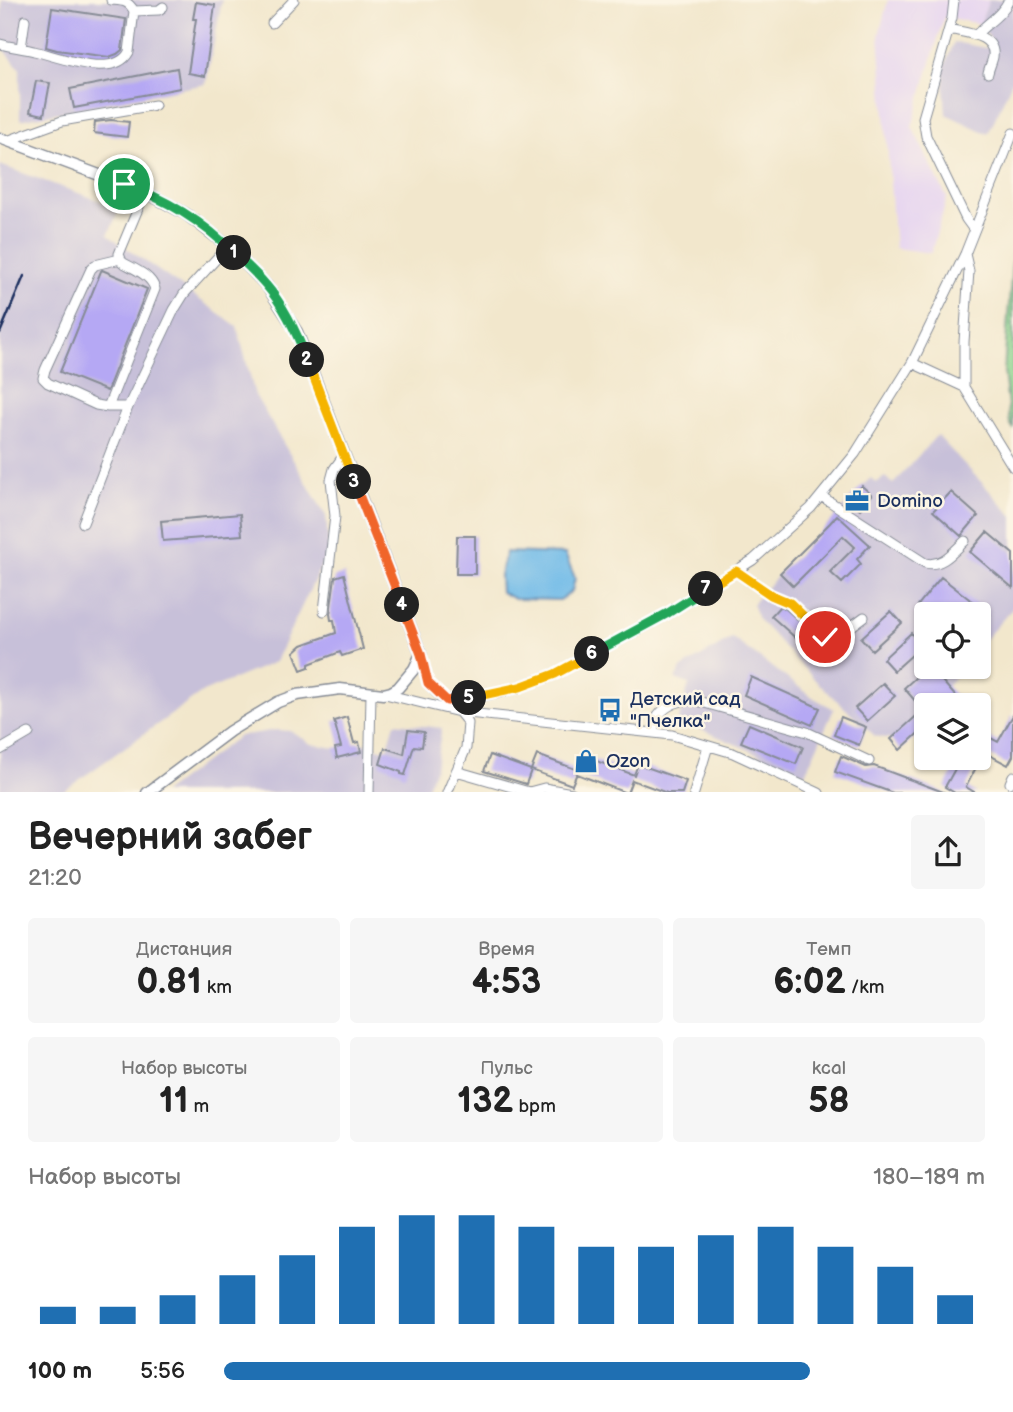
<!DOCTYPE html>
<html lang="ru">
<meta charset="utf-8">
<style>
:root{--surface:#fff;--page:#f6f6f6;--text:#222;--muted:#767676;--accent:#1f6fb2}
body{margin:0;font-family:"Balsamiq Sans",sans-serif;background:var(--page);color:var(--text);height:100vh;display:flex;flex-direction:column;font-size:26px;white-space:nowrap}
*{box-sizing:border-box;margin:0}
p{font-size:23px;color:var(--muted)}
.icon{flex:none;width:38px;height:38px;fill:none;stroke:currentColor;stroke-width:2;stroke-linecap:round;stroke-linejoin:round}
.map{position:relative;height:792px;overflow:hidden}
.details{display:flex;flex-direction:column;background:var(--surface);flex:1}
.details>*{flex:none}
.fabs{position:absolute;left:914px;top:602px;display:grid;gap:14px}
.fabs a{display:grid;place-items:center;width:77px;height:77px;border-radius:7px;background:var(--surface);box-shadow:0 2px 5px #0004;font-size:35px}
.pin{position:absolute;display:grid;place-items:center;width:60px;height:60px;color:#fff;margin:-30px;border:4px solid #fff;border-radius:50%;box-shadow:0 2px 7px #0007}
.km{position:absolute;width:35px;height:35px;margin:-18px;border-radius:50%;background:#222;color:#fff;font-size:19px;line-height:35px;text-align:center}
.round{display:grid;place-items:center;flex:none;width:74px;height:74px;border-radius:7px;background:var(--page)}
.summary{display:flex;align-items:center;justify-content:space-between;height:119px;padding:0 28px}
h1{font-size:38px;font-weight:700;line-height:52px}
.figures{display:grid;grid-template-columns:repeat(3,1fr);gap:10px;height:119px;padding:7px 28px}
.figures div{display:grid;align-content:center;border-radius:7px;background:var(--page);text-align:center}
.figures b{font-size:35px;font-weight:700}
.figures small{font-size:19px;font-weight:400}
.figures p{font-size:19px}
.chart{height:196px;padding:14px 28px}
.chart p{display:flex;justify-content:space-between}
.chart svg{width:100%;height:126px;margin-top:7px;stroke:var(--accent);stroke-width:6}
ul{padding:0 28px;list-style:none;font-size:23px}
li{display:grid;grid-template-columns:112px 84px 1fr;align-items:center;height:52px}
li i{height:18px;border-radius:9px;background:var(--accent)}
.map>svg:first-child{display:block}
.built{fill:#e5d3f1}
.industrial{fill:#c7c0d9}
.green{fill:#8dd38d;stroke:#548176;stroke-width:2}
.water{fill:#6ebae8;stroke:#4474a3;stroke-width:2}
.building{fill:#b5a8f4}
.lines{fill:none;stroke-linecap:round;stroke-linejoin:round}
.minor-casing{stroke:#868b95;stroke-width:11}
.major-casing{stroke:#868b95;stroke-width:13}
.minor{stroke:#fff;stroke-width:9}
.major{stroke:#fff;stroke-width:10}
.rail{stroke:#1b2f5e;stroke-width:2.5}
.split-1-casing{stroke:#fff;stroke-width:14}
.split-2-casing{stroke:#fff;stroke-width:14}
.split-3-casing{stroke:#fff;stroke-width:14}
.split-4-casing{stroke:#fff;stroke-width:14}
.split-5-casing{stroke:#fff;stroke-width:14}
.split-6-casing{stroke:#fff;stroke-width:14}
.split-7-casing{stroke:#fff;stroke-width:14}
.split-8-casing{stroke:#fff;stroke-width:14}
.split-1{stroke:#22a559;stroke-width:9}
.split-2{stroke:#22a559;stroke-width:9}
.split-3{stroke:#f5b400;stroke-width:9}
.split-4{stroke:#f0652b;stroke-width:9}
.split-5{stroke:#f0652b;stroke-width:9}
.split-6{stroke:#f5b400;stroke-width:9}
.split-7{stroke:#22a559;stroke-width:9}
.split-8{stroke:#f5b400;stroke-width:9}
.labels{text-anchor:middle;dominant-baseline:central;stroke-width:5;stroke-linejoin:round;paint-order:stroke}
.poi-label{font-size:19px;fill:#1b2f5e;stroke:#fcf5e5;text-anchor:start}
</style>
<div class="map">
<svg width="1013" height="793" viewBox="0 0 1013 793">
<rect width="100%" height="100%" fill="#fcf5e5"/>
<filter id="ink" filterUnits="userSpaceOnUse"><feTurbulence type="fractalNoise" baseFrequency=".0143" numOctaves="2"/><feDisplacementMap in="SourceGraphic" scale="14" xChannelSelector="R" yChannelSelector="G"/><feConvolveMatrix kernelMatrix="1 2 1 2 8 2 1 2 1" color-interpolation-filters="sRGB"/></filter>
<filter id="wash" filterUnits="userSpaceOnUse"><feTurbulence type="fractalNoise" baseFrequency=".00686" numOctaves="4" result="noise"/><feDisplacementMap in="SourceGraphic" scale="28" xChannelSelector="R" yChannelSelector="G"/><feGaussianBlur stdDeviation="1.57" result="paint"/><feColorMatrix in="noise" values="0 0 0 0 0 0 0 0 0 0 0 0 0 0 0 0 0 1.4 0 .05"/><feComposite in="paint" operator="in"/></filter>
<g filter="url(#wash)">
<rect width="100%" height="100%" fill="#f2e7cc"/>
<!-- built -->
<path class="built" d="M 888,0 L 989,0 L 980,24 L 944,17 L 912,127 L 947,198 L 931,253 L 895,248 L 879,35 Z"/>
<!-- industrial -->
<path class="industrial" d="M 2,0 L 222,0 L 206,84 L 20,120 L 20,69 L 0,44 Z
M 989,0 L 1013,0 L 1013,79 L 988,134 L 946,114 L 943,70 L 954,42 L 986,48 L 993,43 L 980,24 Z
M 0,165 L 120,208 L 108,235 L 237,326 L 255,395 L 326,516 L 329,550 L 275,662 L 203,692 L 62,792 L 0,793 Z
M 937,435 L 1013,516 L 1013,608 L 978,647 L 978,614 L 926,614 L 926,667 L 962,667 L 947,687 L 928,705 L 926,705 L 926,707 L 891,739 L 875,736 L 819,684 L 758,619 L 752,604 L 780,573 L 826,527 L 862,486 L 871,478 L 876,483 L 885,477 L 893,484 Z
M 732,638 L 814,698 L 834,709 L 805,774 L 707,732 L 678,721 L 689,684 L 675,679 L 682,668 Z
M 395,723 L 442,728 L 435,768 L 425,792 L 163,793 L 239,736 L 276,730 L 291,731 L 311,744 L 335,748 L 359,742 L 387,751 Z"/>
<!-- green -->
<path class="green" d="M 1013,251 L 1013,428 L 1010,423 L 1004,371 Z"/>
<!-- water -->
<path class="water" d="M 506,552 L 565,554 L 575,578 L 572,591 L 560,600 L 514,599 L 501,592 L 500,575 Z"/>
<g id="blocks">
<!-- building -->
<path class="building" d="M 196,2 L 215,5 L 205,76 L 188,73 L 196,19 L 193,19 Z
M 52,8 L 126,19 L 122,50 L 117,54 L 109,57 L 57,50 L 46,47 Z
M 177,68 L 180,88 L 74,108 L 70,89 Z
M 36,81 L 50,83 L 44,115 L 30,112 Z
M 111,120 L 129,122 L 127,137 L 94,133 L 95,122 Z
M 102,270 L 147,289 L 107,391 L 60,372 L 101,271 Z
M 862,486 L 872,495 L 860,509 L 849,500 Z
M 951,492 L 978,516 L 961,536 L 933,511 Z
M 240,514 L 242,535 L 163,541 L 161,521 Z
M 837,515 L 870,545 L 857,559 L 861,564 L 842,583 L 830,572 L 855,547 L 843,536 L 793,586 L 780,573 L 830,523 Z
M 987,532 L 1013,554 L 1013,588 L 970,552 Z
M 457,536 L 475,536 L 475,574 L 456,574 Z
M 344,574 L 363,649 L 342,656 L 340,652 L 309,664 L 309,667 L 301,670 L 294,652 L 302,645 L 336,633 L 334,620 L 331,620 L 330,614 L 335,577 Z
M 941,577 L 982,609 L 989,614 L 985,614 L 978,623 L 978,614 L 929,614 L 918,605 Z
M 780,606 L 786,609 L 809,630 L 799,641 L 771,616 Z
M 891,611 L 902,623 L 872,650 L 861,638 Z
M 911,633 L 922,646 L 894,671 L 883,659 Z
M 927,667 L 930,667 L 957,698 L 949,705 L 926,705 L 926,726 L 900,750 L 891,739 L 923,710 L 904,688 Z
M 751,677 L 820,708 L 812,725 L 744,695 Z
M 883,683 L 895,696 L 867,721 L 855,708 Z
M 1013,715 L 1013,756 L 1008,765 L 984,752 L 966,787 L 976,793 L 955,793 L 945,787 L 961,758 L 978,758 L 978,731 L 998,742 Z
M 347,717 L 354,743 L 359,742 L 361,752 L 337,758 L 335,748 L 341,747 L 334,721 Z
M 841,717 L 866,727 L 859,745 L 834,735 Z
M 749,724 L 803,747 L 796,764 L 741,742 Z
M 408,730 L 424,732 L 422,747 L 414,746 L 405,775 L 401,774 L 401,772 L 380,764 L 385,748 L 404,754 Z
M 490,755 L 531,770 L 526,784 L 484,771 Z
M 537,755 L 578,770 L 583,756 L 634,775 L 638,764 L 686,781 L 682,793 L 667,793 L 632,780 L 627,793 L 626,793 L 577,774 L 577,773 L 572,785 L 531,770 Z
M 841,756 L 866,767 L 874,766 L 946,793 L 893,793 L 835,772 Z"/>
</g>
</g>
<g filter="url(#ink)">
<use href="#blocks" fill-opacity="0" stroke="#868b95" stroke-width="2"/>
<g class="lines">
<!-- minor casing -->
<g class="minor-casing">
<path id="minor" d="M 111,0 C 122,1 128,0 134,11
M 954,0 L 952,18 L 923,118 L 926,136 L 966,219 L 974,230
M 272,23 L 294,0
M 949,29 C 964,33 996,34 993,57 C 992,62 989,68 988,73
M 976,35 C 987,23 1002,15 1009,0
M 0,44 C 11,47 22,48 34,51 C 57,56 114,80 129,52 L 134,11 L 159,10 L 163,7
M 21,48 L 25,20
M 7,141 L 62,121 L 155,105
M 965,254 L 969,271 L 964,342 L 964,387 L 1013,467
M 120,259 L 95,265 L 91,269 L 45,370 L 43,378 L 48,383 L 96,405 L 108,407 L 128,407
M 912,363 L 964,387
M 108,407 L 155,289 C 151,275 134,269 122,262 L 119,254 L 145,192
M 821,496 L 925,563 C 942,567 953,552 965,541
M 83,523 L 128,407 L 174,310 L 184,294 L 228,246
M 736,571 L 771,595 L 790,603 L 829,640 L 833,640 L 864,617
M 324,611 L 335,516 L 331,480 L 334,469 L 344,455
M 421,654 L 428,683 L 437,693 L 459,712 L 468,723 L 466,748 L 447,793
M 385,694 L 459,712 L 672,735 L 733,753 L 819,793
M 447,700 L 478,697 L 520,687 L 555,674 L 668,613 L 753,560 L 811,508 L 855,454 L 912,363 L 965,254 L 1013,133
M 653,733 C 654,727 655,721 658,716 C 666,705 681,699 694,700 L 807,732 L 869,761
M 0,750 L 29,733
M 456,771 L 529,792 L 544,788 L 572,793
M 1010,783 L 1013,776
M 369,793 L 371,693
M 694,793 L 708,746"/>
</g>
<!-- major casing -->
<g class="major-casing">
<path id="major" d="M 0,138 L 145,192 L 186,214 L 228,246 L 267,286 L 297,332 L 421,654 L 414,669 L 398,688 L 391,692 L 383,694 L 340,689 L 297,695 L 278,702 L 230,731 L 147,793"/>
</g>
<!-- minor -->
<use href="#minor" class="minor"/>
<!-- major -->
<use href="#major" class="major"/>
<!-- rail -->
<path class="rail" d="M 0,333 L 24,276"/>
</g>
</g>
<g class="lines" filter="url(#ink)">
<!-- split-1 casing -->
<g class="split-1-casing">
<path id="split-1" d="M 124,184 C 164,198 204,222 234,253"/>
</g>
<!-- split-2 casing -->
<g class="split-2-casing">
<path id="split-2" d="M 234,253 C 245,263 257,274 266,285 C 285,307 297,333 307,360"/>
</g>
<!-- split-3 casing -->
<g class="split-3-casing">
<path id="split-3" d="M 307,360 L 354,482"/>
</g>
<!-- split-4 casing -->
<g class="split-4-casing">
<path id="split-4" d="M 354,482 L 402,605"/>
</g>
<!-- split-5 casing -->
<g class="split-5-casing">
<path id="split-5" d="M 402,605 L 421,654 L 428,683 L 447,701 L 469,698"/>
</g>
<!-- split-6 casing -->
<g class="split-6-casing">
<path id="split-6" d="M 469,698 L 520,687 L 555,674 L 592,654"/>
</g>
<!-- split-7 casing -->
<g class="split-7-casing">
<path id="split-7" d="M 592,654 L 668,613 L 706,589"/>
</g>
<!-- split-8 casing -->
<g class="split-8-casing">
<path id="split-8" d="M 706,589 L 736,571 L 771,595 L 790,603 L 825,637"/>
</g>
<!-- split-1 -->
<use href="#split-1" class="split-1"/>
<!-- split-2 -->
<use href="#split-2" class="split-2"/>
<!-- split-3 -->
<use href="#split-3" class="split-3"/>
<!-- split-4 -->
<use href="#split-4" class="split-4"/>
<!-- split-5 -->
<use href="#split-5" class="split-5"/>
<!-- split-6 -->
<use href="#split-6" class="split-6"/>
<!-- split-7 -->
<use href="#split-7" class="split-7"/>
<!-- split-8 -->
<use href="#split-8" class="split-8"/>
</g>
<!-- icons -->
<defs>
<g id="office-bare" transform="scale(1.89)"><path d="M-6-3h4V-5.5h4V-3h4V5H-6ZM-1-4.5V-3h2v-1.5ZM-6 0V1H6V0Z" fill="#1f6fb2" stroke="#fcf5e5" stroke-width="2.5" paint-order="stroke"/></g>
<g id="bus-bare" transform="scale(1.89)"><path d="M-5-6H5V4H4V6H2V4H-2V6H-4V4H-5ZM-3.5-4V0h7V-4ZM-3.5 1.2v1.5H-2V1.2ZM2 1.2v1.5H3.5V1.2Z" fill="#1f6fb2" stroke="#fcf5e5" stroke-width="2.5" paint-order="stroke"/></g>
<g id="shop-bare" transform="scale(1.89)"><path d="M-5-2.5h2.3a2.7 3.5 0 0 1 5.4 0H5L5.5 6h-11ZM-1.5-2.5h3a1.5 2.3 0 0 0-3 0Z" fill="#1f6fb2" stroke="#fcf5e5" stroke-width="2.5" paint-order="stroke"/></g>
</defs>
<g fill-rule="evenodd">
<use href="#office-bare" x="857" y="501"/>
<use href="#bus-bare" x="610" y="710"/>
<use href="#shop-bare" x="586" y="761"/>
</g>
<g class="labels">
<!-- poi labels -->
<g class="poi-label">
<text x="877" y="501">Domino</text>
<text x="630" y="699">Детский сад<tspan x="630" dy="22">"Пчелка"</tspan></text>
<text x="606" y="761">Ozon</text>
</g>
</g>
</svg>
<div class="fabs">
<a><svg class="icon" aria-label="locate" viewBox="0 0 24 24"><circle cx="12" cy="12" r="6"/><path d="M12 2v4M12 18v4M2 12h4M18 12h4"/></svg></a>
<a><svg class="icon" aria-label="layers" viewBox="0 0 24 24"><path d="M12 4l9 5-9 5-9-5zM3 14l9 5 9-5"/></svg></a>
</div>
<div class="pin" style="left:124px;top:184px;background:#1e9e55"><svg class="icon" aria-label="arrive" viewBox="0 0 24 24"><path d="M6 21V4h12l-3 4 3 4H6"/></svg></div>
<div class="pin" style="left:825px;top:637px;background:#d93025"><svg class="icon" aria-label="check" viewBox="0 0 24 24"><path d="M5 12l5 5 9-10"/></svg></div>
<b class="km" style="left:234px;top:253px">1</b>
<b class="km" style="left:307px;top:360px">2</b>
<b class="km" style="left:354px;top:482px">3</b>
<b class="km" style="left:402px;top:605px">4</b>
<b class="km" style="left:469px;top:698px">5</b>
<b class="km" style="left:592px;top:654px">6</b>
<b class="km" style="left:706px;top:589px">7</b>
</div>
<section class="details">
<div class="summary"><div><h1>Вечерний забег</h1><p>21:20</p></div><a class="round"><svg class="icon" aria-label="share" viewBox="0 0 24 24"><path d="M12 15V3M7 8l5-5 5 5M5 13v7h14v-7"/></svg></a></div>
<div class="figures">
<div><p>Дистанция</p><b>0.81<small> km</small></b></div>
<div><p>Время</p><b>4:53</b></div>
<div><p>Темп</p><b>6:02<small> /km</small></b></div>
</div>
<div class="figures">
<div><p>Набор высоты</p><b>11<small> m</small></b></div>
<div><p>Пульс</p><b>132<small> bpm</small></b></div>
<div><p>kcal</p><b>58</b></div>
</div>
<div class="chart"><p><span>Набор высоты</span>180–189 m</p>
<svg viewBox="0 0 160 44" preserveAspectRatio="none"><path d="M5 44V38M15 44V38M25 44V34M35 44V27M45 44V20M55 44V10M65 44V6M75 44V6M85 44V10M95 44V17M105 44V17M115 44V13M125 44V10M135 44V17M145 44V24M155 44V34"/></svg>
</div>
<ul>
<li><b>100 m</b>5:56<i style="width:77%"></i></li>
</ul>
</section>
